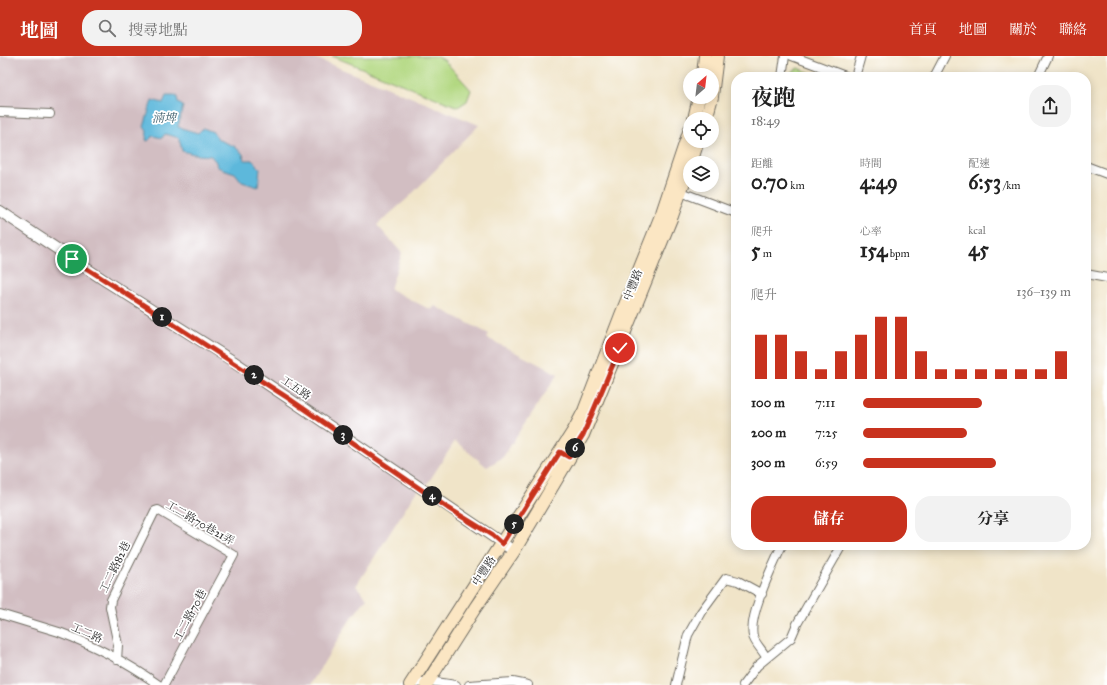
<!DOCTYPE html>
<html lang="zh-TW">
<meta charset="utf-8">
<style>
:root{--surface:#fff;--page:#f2f2f2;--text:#222;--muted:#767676;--accent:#c8321e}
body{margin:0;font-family:"IM FELL Great Primer","Noto Serif TC",serif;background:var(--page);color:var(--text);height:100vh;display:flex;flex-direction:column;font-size:15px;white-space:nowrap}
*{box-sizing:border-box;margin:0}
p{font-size:13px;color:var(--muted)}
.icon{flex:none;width:22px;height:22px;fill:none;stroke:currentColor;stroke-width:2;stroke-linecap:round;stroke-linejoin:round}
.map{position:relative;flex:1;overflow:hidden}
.panel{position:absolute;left:731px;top:16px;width:360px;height:478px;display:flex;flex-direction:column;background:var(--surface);border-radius:16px;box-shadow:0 2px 10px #0003}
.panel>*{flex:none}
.needle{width:26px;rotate:28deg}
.fabs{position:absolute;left:683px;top:12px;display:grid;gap:8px}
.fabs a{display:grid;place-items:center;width:36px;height:36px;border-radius:50%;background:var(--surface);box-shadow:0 2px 10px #0003;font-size:20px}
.pin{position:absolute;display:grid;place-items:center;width:34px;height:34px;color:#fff;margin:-17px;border:2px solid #fff;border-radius:50%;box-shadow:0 1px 4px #0007}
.km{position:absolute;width:20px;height:20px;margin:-10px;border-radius:50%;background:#222;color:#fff;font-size:11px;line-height:20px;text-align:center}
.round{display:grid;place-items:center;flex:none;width:42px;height:42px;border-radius:16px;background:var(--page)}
.headline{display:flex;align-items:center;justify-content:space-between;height:68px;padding:0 20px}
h1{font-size:22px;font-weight:700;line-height:30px}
.stats{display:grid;grid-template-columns:repeat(3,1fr);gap:6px;height:68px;padding:4px 20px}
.stats div{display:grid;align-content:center}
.stats b{font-size:20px;font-weight:700}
.stats small{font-size:11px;font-weight:400}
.stats p{font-size:11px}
.chart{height:112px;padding:8px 20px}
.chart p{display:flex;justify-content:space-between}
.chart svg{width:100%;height:72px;margin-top:4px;stroke:var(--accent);stroke-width:6}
.action{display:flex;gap:8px;margin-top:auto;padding:8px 20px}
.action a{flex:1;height:46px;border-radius:16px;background:var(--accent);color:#fff;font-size:16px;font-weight:700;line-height:46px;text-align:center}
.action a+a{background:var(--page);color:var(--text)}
ul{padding:0 20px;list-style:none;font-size:13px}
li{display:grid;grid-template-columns:64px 48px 1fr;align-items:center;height:30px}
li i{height:10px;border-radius:5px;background:var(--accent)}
header{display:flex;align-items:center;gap:24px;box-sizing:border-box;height:56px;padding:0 20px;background:var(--accent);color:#fff}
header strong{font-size:19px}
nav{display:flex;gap:22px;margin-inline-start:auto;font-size:14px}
.search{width:280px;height:36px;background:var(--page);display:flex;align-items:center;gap:10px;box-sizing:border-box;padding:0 14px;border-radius:16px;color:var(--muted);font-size:15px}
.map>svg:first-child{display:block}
.industrial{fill:#d2bec2}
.green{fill:#b2d881;stroke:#6e8256}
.water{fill:#5db8db;stroke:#447283}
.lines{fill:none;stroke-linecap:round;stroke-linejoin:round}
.minor-casing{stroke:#706c62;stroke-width:10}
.tertiary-casing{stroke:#706c62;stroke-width:12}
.secondary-casing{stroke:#706c62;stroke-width:14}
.minor{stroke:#fff;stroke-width:8}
.tertiary{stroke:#fff;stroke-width:10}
.secondary{stroke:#fbe6c3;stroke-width:12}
.route-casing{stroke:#fff;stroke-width:8}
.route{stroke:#c8321e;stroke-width:5}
.labels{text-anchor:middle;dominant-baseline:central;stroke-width:3.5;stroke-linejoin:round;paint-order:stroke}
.street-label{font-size:11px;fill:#2b2b2b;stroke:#fff}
.water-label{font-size:12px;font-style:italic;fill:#3c5c69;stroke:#fff}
</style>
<header>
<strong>地圖</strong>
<div class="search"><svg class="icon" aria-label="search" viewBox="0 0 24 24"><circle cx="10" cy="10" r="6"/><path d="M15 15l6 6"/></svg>搜尋地點</div>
<nav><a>首頁</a><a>地圖</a><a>關於</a><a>聯絡</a></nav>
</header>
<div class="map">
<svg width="1107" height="629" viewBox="0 0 1107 629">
<rect width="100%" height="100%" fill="#fff"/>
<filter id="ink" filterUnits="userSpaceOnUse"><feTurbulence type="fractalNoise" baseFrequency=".025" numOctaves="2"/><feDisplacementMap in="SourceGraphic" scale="8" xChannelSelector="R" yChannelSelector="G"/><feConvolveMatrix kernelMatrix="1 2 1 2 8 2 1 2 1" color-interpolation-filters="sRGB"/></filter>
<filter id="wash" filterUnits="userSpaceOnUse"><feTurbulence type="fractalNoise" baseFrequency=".012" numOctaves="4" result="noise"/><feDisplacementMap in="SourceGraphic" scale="16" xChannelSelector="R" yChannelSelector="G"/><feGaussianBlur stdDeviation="0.9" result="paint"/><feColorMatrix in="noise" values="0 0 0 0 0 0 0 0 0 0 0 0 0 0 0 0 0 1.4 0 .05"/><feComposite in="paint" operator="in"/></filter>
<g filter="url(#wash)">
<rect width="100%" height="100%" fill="#f0e4c8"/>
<!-- industrial -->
<path class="industrial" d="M 0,0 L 310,0 L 479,69 L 408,142 L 377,169 L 402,197 L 390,233 L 431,254 L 435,250 L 489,278 L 487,282 L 558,318 L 503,401 L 487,411 L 455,385 L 426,430 L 421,428 L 356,530 L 367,542 L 350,564 L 310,629 L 0,629 Z"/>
<!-- green -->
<path class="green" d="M 332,0 L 436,0 L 444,4 L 471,34 L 467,45 L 458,51 Z
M 798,12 L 821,21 L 790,21 L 790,17 Z"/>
<!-- water -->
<path class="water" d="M 166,40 L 177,40 L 178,47 L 183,50 L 178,71 L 198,77 L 203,72 L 213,76 L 219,84 L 234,90 L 243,98 L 244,104 L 252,104 L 260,112 L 258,131 L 242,126 L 235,117 L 217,111 L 216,106 L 211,100 L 198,99 L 182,95 L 179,82 L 165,78 L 162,82 L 153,80 L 148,85 L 146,84 L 147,75 L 144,71 L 152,44 L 163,47 Z"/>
</g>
<g filter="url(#ink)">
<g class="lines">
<!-- minor casing -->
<g class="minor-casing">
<path id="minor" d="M 792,0 L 848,21
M 782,21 L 785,0
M 855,21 L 861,0
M 934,21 L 945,0
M 1038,21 L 1048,0
M 0,56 L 50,58
M 1086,110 L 1107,118
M 681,136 L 736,157
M 1086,218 L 1107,222
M 0,558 C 20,564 39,570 59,576 C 94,589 129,608 159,629
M 766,601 C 763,595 754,586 753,580 C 748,560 773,509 782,489
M 117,604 L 118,589 L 110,551 L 111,544 L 155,455 L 158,454 L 234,499 L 164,629
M 411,628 L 429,625 L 456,629
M 469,629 L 513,626 L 528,629
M 676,629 L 688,579 L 701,556 L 726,522 L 738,525 L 762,538
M 743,629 L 757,610 L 791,582 L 797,568 L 842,489"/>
</g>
<!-- tertiary casing -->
<g class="tertiary-casing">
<path id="tertiary" d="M 0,155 L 107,226 L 233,305 L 288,342 L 514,495"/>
</g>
<!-- secondary casing -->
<g class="secondary-casing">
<path id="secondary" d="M 703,19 L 705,0
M 712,40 L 717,0
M 694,63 L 699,41
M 706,63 L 712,41
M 691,107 L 698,85
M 410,629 L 574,374 L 584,355 L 621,259 L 662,157 L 690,73
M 426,629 L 475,552 L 514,495 L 583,379 L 672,160 L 690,109"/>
</g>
<!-- minor -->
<use href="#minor" class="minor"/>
<!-- tertiary -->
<use href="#tertiary" class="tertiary"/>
<!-- secondary -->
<use href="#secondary" class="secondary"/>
</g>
</g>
<g class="lines" filter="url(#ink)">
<!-- route casing -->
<g class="route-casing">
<path id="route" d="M 72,203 L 288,342 L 448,452 L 492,479 L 502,488 L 560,396 L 569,401 L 583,379 L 620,292"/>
</g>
<!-- route -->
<use href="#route" class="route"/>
</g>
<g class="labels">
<!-- street labels -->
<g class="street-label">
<text transform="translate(633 229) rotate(-68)">中豐路</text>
<text transform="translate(296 332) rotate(34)">工五路</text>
<text transform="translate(200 467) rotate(30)">工二路70巷21弄</text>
<text transform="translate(115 511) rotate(-64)">工二路82巷</text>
<text transform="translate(484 515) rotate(-57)">中豐路</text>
<text transform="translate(190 559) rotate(-62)">工二路70巷</text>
<text transform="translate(87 577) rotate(24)">工二路</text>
</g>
<!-- water labels -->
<g class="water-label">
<text x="164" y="62">湳埤</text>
</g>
</g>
</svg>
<div class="fabs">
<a><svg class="needle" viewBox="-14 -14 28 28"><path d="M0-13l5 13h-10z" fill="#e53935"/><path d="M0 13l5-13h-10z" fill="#767676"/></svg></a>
<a><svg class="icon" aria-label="locate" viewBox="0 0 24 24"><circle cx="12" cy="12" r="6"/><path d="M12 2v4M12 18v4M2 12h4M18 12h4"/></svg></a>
<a><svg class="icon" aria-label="layers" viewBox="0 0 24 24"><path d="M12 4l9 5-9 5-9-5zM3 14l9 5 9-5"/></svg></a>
</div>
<div class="pin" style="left:72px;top:203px;background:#1e9e55"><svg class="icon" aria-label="arrive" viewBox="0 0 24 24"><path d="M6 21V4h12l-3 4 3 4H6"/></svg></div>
<div class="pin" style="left:620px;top:292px;background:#d93025"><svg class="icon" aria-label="check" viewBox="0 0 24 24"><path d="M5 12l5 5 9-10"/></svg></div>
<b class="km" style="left:162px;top:261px">1</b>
<b class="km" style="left:254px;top:319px">2</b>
<b class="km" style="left:343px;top:379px">3</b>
<b class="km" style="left:432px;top:440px">4</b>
<b class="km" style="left:514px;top:468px">5</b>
<b class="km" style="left:575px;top:392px">6</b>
<section class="panel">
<div class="headline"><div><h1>夜跑</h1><p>18:49</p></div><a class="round"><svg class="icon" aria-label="share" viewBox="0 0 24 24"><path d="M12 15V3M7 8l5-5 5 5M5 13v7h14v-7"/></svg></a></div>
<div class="stats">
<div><p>距離</p><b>0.70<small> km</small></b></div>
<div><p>時間</p><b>4:49</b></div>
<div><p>配速</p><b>6:53<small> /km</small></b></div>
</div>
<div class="stats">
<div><p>爬升</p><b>5<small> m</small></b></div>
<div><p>心率</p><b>154<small> bpm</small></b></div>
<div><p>kcal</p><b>45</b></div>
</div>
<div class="chart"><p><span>爬升</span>136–139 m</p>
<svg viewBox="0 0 160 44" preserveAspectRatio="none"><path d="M5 44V17M15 44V17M25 44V27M35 44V38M45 44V27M55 44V17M65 44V6M75 44V6M85 44V27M95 44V38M105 44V38M115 44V38M125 44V38M135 44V38M145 44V38M155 44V27"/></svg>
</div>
<ul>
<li><b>100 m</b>7:11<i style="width:57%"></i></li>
<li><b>200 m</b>7:25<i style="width:50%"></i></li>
<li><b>300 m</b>6:59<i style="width:64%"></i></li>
</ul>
<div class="action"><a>儲存</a><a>分享</a></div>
</section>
</div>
